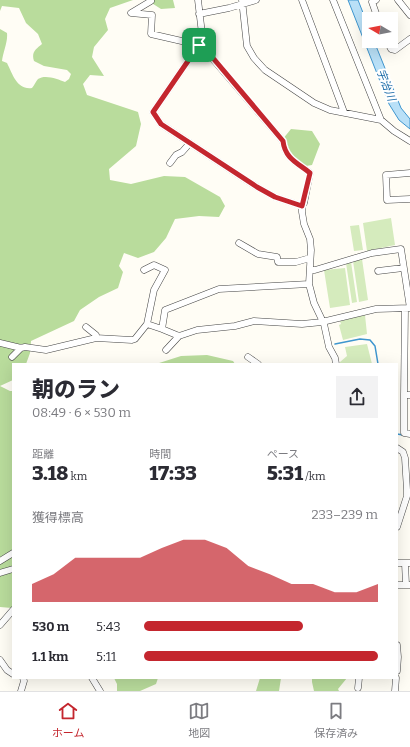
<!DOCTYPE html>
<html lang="ja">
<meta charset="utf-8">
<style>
:root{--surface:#fff;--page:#f2f2f3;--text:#2b2b33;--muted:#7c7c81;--line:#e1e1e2;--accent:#c4262e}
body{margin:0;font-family:Bitter,"Noto Sans JP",serif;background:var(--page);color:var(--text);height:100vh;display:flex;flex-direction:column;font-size:15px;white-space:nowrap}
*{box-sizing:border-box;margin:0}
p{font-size:13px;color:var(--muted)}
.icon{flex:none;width:22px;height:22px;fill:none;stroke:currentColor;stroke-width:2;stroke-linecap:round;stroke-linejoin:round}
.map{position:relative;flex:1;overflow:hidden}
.details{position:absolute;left:12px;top:363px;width:386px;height:316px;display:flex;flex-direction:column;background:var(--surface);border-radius:0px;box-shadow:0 4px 16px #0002}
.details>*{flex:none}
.needle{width:26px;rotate:280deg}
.fabs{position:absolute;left:362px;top:12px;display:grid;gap:8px}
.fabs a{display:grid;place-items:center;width:36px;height:36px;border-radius:0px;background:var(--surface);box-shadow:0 4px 16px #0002;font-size:20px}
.pin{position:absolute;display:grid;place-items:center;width:34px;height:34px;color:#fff;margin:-17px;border-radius:8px;box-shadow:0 2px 6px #0006}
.round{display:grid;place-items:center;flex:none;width:42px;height:42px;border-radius:0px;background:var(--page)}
.overview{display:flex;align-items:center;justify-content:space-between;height:68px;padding:0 20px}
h1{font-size:22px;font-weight:800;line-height:30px}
.metrics{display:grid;grid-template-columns:repeat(3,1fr);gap:6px;height:68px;padding:4px 20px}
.metrics div{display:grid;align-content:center}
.metrics b{font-size:20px;font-weight:800}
.metrics small{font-size:11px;font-weight:400}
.metrics p{font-size:11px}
.chart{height:112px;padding:8px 20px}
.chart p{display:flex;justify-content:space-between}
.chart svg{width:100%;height:72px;margin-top:4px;fill:var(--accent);opacity:.7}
ul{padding:0 20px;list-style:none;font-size:13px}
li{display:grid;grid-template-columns:64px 48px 1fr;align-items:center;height:30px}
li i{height:10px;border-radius:5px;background:var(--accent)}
.tabs{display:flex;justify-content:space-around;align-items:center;height:56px;border-top:1px solid var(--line);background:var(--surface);font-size:11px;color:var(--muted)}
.tabs a{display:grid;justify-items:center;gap:2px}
.tabs .current{color:var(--accent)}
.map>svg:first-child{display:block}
.green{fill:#d5ebbd}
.forest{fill:#b9dc9c}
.water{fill:#b9e0f7;stroke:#3f96cf}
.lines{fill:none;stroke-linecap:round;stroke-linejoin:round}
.stream{stroke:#3f96cf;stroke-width:1.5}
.minor-casing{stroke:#444;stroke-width:7}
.minor{stroke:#fff;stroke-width:6}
.route-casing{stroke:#fff;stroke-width:8}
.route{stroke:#c4262e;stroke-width:5}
.labels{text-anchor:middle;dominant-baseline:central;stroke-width:4;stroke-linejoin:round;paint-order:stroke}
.water-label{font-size:11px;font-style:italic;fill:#1768a6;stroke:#fff}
</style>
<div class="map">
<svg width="410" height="691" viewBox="0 0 410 691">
<rect width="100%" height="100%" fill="#fffdf5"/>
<!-- green -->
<path class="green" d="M 391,218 L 395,245 L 367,251 L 363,223 Z
M 359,225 L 363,250 L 354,251 L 350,226 Z
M 362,259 L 368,300 L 359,302 L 353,261 Z
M 351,262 L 357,302 L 352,303 L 346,263 Z
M 345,268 L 350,305 L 330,308 L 324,270 Z
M 365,315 L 367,334 L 343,340 L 339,325 L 341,324 L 340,321 Z
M 367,344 L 372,364 L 340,364 L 340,362 L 347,356 L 345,347 Z"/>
<!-- forest -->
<path class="forest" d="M 0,0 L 133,0 L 110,8 L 105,19 L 108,30 L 94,47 L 92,57 L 104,76 L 90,75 L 83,84 L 87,95 L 138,112 L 141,124 L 136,146 L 109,169 L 110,180 L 131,184 L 164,176 L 185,177 L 220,197 L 225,206 L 219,217 L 199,216 L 175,219 L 166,238 L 154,252 L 138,258 L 124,253 L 119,266 L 123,272 L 118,288 L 99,297 L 80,310 L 74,321 L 31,341 L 30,353 L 26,364 L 13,364 L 13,380 L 0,386 L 0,29 L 7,33 C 8,42 3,52 2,61 L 7,63 C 13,75 17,90 32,88 C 34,86 36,81 38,79 C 45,74 58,79 65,82 L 69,79 L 71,74 L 67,70 L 44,66 L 34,61 C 31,52 36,49 42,44 L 38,34 L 26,23 L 19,8 L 2,6 L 0,11 Z
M 147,0 L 173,0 L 175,8 L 161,9 Z
M 291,129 L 312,131 L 320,144 L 312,165 L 306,166 L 287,154 L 282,140 Z
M 207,355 L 233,361 L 235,364 L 156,364 L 181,356 Z
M 0,386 L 10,391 L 13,391 L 13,608 L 12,608 L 0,607 Z
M 114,678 L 158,678 L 156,684 L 140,691 L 117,691 L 117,684 Z
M 260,678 L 281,678 L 279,691 L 256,691 Z
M 312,678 L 347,678 L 338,689 L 339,691 L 314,691 L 312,682 Z"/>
<!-- water -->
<path class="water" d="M 348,0 L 358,0 L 369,28 L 369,41 L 374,41 L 401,108 L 410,119 L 410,129 L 399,120 L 389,104 Z"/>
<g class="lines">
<!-- stream -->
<path class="stream" d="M 335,344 L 360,339 L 370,340 L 375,346 L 378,364
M 397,434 L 403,435"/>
<!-- minor casing -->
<g class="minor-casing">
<path id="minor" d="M 198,0 L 203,42 L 202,45 L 206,51 L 283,141 C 285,159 298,163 310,173 L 304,203 L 302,206 L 302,212 L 304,224 L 310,239 L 311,250 L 309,284 L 314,303 L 324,324 L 329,347 L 335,358 L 336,364
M 242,0 L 247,46 L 254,58 L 265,70 L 314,103 L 330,110 L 381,120 L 394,131 L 410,141
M 302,0 L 344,112
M 333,0 L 381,120
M 376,0 L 372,2 L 378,19
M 398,0 L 410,15
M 151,1 L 131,13 L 152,15 L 151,34 L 199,45
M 199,14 L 229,8 L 256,0
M 387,41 L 391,49 L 395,50 L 410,39
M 202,45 L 199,45 L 153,112 L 161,124 L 257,187 L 275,197 L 302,206
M 170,163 L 176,155 L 182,152 L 190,143
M 410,173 L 386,175 L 387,200 L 410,199
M 239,243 L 258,254 L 277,257 L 278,262 L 296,262 L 310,258
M 144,270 L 154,265 L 165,270 L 154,290 L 147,324
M 311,270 L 315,270 L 372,253 L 401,249 L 410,308
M 378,271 L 403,268
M 405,309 L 404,395 L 410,395
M 86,327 L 96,335 L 96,338
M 162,329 L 165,310 L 219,289 L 309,284
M 0,343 L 21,348 L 25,347 L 46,350 L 96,338 L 132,340 L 135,339 L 147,324 L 162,329 L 179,336 L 197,330 L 235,326 L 254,321 L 302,324 L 322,322 L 376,309 L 410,308
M 166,350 L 179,336
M 12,357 L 21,348
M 248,357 L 258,364
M 404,395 L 404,433 L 410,434
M 397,448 L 403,452 L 405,458 L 407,490 L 407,496 L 397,527
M 0,561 L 13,553
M 397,563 L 410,563
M 405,563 L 406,585 L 410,585
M 0,573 L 13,569
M 397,585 L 406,585
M 0,625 L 13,610
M 397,645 L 398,657 L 397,671
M 0,660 L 7,670 L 13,674
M 92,678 L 100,691
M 358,688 L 359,678
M 21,691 L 24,681 L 23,678
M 395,691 L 396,678"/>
</g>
<!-- minor -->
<use href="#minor" class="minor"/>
</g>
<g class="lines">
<!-- route casing -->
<g class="route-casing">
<path id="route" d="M 199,45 L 202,45 L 283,141 C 285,159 298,163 310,173 L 302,206 L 275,197 L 257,187 L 161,124 L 153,112 Z"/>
</g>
<!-- route -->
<use href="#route" class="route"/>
</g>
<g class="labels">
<!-- water labels -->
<g class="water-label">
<text transform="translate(386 85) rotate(69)">宇治川</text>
</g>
</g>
</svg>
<div class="fabs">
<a><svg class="needle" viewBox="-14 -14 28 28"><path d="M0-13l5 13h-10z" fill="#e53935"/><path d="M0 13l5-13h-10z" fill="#7c7c81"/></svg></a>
</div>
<div class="pin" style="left:199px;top:45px;background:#1e9e55"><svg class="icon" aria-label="arrive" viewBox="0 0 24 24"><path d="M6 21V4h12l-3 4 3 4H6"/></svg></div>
<section class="details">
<div class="overview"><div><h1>朝のラン</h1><p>08:49 · 6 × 530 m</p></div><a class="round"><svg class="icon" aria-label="share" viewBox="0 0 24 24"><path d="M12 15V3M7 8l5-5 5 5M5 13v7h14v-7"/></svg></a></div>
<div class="metrics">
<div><p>距離</p><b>3.18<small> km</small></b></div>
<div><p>時間</p><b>17:33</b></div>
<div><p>ペース</p><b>5:31<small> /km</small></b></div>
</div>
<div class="chart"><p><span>獲得標高</span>233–239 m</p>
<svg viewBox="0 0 160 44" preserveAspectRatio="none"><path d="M0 44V33L10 27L20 17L30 17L40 17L50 17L60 11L70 6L80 6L90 11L100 22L110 27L120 33L130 33L140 38L150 38L160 33V44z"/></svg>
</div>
<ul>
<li><b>530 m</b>5:43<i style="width:68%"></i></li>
<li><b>1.1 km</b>5:11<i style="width:100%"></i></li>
</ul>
</section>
</div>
<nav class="tabs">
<a class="current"><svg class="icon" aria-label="home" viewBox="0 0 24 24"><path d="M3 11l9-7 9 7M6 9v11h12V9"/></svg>ホーム</a>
<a><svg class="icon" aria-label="map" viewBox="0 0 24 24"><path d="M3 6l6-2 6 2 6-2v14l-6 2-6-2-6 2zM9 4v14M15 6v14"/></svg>地図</a>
<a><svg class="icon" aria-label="saved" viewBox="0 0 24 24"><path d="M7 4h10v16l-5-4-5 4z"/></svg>保存済み</a>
</nav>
